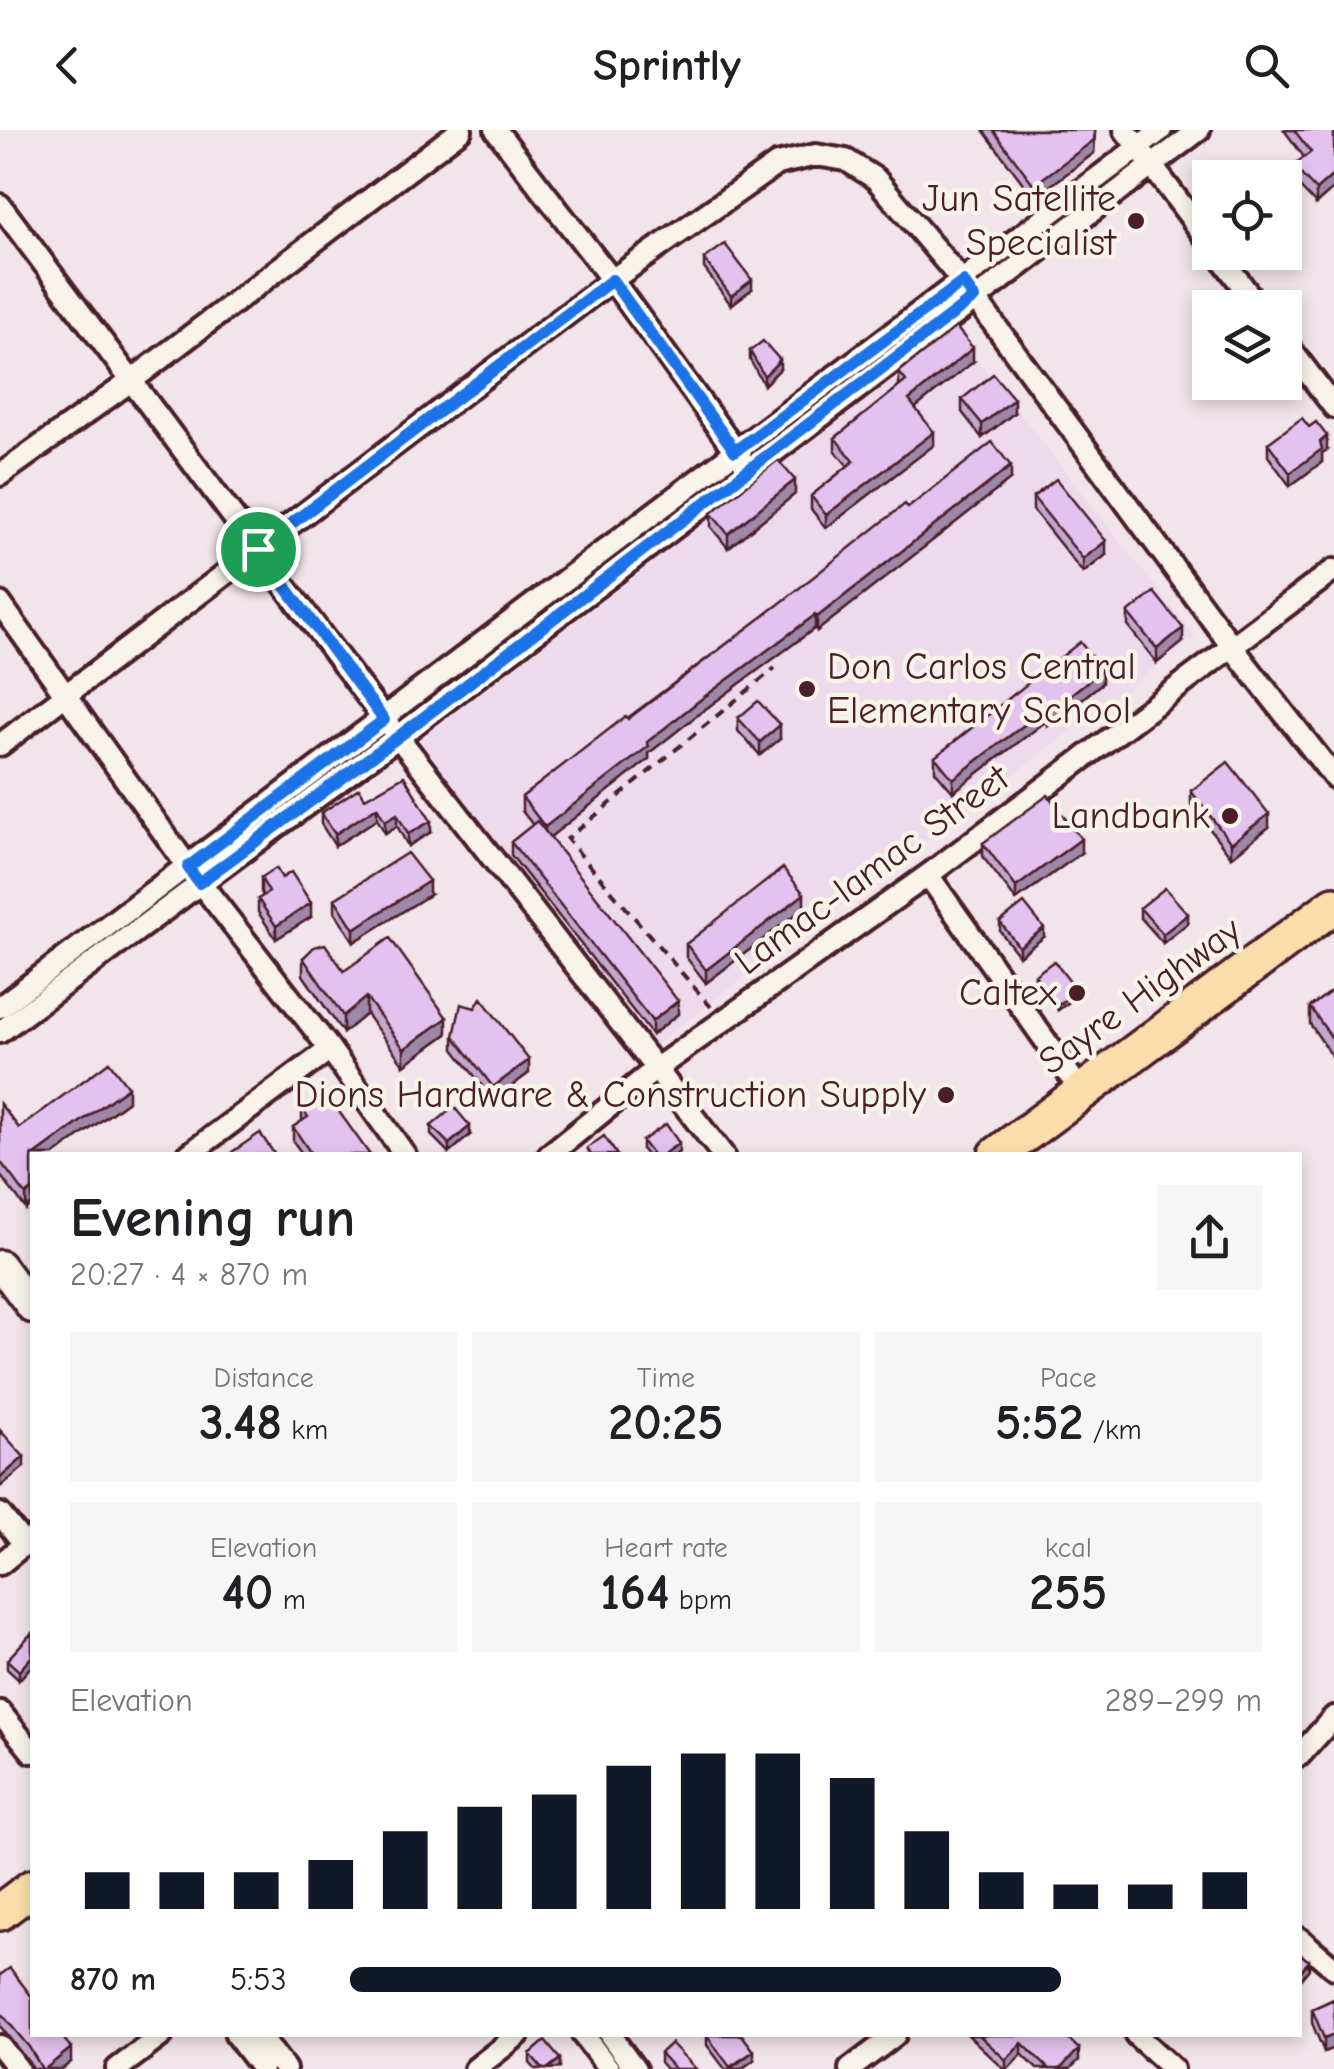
<!DOCTYPE html>
<meta charset="utf-8">
<style>
:root{--surface:#fff;--page:#f6f6f6;--text:#202124;--muted:#757577;--accent:#111827}
body{margin:0;font-family:"Comic Neue",sans-serif;background:var(--page);color:var(--text);height:100vh;display:flex;flex-direction:column;font-size:38px;white-space:nowrap}
*{box-sizing:border-box;margin:0}
p{font-size:32px;color:var(--muted)}
.icon{flex:none;width:55px;height:55px;fill:none;stroke:currentColor;stroke-width:2;stroke-linecap:round;stroke-linejoin:round}
.map{position:relative;flex:1;overflow:hidden}
.side{position:absolute;left:30px;top:1022px;width:1272px;height:885px;display:flex;flex-direction:column;background:var(--surface);border-radius:0px;box-shadow:0 5px 15px #0003}
.side>*{flex:none}
.controls{position:absolute;left:1192px;top:30px;display:grid;gap:20px}
.controls a{display:grid;place-items:center;width:110px;height:110px;border-radius:0px;background:var(--surface);box-shadow:0 5px 15px #0003;font-size:50px}
.pin{position:absolute;display:grid;place-items:center;width:85px;height:85px;color:#fff;margin:-42px;border:5px solid #fff;border-radius:50%;box-shadow:0 2px 10px #0007}
.round{display:grid;place-items:center;flex:none;width:105px;height:105px;border-radius:0px;background:var(--page)}
.headline{display:flex;align-items:center;justify-content:space-between;height:170px;padding:0 40px}
h1{font-size:55px;font-weight:700;line-height:75px}
.stats{display:grid;grid-template-columns:repeat(3,1fr);gap:15px;height:170px;padding:10px 40px}
.stats div{display:grid;align-content:center;border-radius:0px;background:var(--page);text-align:center}
.stats b{font-size:50px;font-weight:700}
.stats small{font-size:28px;font-weight:400}
.stats p{font-size:28px}
.chart{height:280px;padding:20px 40px}
.chart p{display:flex;justify-content:space-between}
.chart svg{width:100%;height:180px;margin-top:10px;stroke:var(--accent);stroke-width:6}
ul{padding:0 40px;list-style:none;font-size:32px}
li{display:grid;grid-template-columns:160px 120px 1fr;align-items:center;height:75px}
li i{height:25px;border-radius:12px;background:var(--accent)}
header{display:flex;justify-content:space-between;align-items:center;height:130px;padding:0 40px;background:var(--surface);font-size:45px;font-weight:700}
.map>svg:first-child{display:block}
.built{fill:#eddaec}
.lines{fill:none;stroke-linecap:round;stroke-linejoin:round}
.street-casing{stroke:#4a1f2b;stroke-width:28}
.secondary-casing{stroke:#4a1f2b;stroke-width:35}
.highway-casing{stroke:#4a1f2b;stroke-width:42}
.path{stroke:#4a1f2b;stroke-width:4;stroke-dasharray:10 8;stroke-linecap:butt}
.street{stroke:#f7f3e8;stroke-width:20}
.secondary{stroke:#f7f3e8;stroke-width:28}
.highway{stroke:#f9deab;stroke-width:35}
.wall{fill:#c3a7ce;stroke:#4a1f2b;stroke-width:2.5}
.shaded-wall{fill:#9f88a7;stroke:#4a1f2b;stroke-width:2.5}
.building{fill:#e3c2ef;stroke:#4a1f2b;stroke-width:2.5}
.route-casing{stroke:#fff;stroke-width:20}
.route{stroke:#1a73e8;stroke-width:12}
.poi-dot{fill:#4a1f2b;stroke:#f7f3e8;stroke-width:4}
.labels{text-anchor:middle;dominant-baseline:central;stroke-width:9;stroke-linejoin:round;paint-order:stroke}
.poi-label{font-size:38px;fill:#4a1f2b;stroke:#f7f3e8;text-anchor:end}
.street-label{font-size:38px;fill:#4a1f2b;stroke:#f7f3e8}
</style>
<header><svg class="icon" aria-label="back" viewBox="0 0 24 24"><path d="M15 5l-7 7 7 7"/></svg>Sprintly<svg class="icon" aria-label="search" viewBox="0 0 24 24"><circle cx="10" cy="10" r="6"/><path d="M15 15l6 6"/></svg></header>
<div class="map">
<svg width="1334" height="1939" viewBox="0 0 1334 1939">
<rect width="100%" height="100%" fill="#f1e4ea"/>
<filter id="ink" filterUnits="userSpaceOnUse"><feTurbulence type="fractalNoise" baseFrequency=".01" numOctaves="2"/><feDisplacementMap in="SourceGraphic" scale="20" xChannelSelector="R" yChannelSelector="G"/><feConvolveMatrix kernelMatrix="1 2 1 2 8 2 1 2 1" color-interpolation-filters="sRGB"/></filter>
<g filter="url(#ink)">
<!-- built -->
<path class="built" d="M 956,203 L 1195,507 L 652,917 L 420,610 Z"/>
<g class="lines">
<!-- street casing -->
<g class="street-casing">
<path id="street" d="M 496,0 L 612,150 L 743,331
M 1125,0 L 1210,113
M 0,75 L 385,590 L 723,1025
M 1217,122 L 1259,178
M 1285,212 L 1334,277
M 0,345 L 131,251 L 461,0
M 0,473 L 188,737 L 330,919 L 405,1025
M 0,615 L 612,150 L 777,34 L 816,25 L 846,30 L 876,49 L 963,152 L 1233,518 L 1334,647
M 928,745 L 1081,961
M 0,877 L 1161,0
M 0,902 L 398,607 L 1199,0
M 188,1025 L 330,919
M 549,1025 L 657,938 L 928,745 L 1334,440
M 0,1384 L 24,1414
M 0,1434 L 32,1408
M 0,1582 L 32,1622
M 1300,1625 L 1334,1587
M 1300,1809 L 1334,1838
M 236,1905 L 262,1939
M 259,1905 L 285,1939
M 583,1905 L 609,1939
M 610,1905 L 635,1939
M 1136,1905 L 1173,1939
M 0,1916 L 18,1939
M 117,1939 L 162,1905
M 475,1939 L 518,1905
M 850,1939 L 895,1905"/>
</g>
<!-- secondary casing -->
<g class="secondary-casing">
<path id="secondary" d="M 0,1135 L 32,1178"/>
</g>
<!-- highway casing -->
<g class="highway-casing">
<path id="highway" d="M 997,1025 L 1334,775
M 0,1782 L 32,1758"/>
</g>
<!-- path -->
<path class="path" d="M 711,877 L 567,709 L 775,538"/>
<!-- street -->
<use href="#street" class="street"/>
<!-- secondary -->
<use href="#secondary" class="secondary"/>
<!-- highway -->
<use href="#highway" class="highway"/>
</g>
<!-- wall -->
<path class="wall" d="M 983,0 L 1095,0 L 1094,23 L 1034,68 Z
M 1284,0 L 1334,0 L 1334,58 L 1316,74 L 1293,50 L 1293,36 L 1304,27 Z
M 704,129 L 752,159 L 731,175 L 704,138 Z
M 750,221 L 780,239 L 764,255 L 750,230 Z
M 973,232 L 915,278 L 934,315 L 826,398 L 811,379 L 811,366 L 848,336 L 835,321 L 835,308 L 899,257 L 899,242 Z
M 962,269 L 1014,283 L 982,308 L 962,282 Z
M 1268,313 L 1327,320 L 1322,323 L 1322,332 L 1290,356 L 1268,326 Z
M 1011,349 L 817,501 L 815,498 L 700,583 L 649,623 L 649,629 L 550,707 L 678,884 L 652,905 L 511,725 L 511,712 L 533,695 L 522,681 L 522,667 L 908,378 Z
M 795,364 L 728,418 L 711,397 L 711,383 Z
M 1033,367 L 1106,425 L 1083,443 L 1033,380 Z
M 1128,483 L 1183,512 L 1157,533 L 1128,496 Z
M 1102,553 L 1048,596 L 1045,592 L 953,662 L 935,641 L 935,627 Z
M 738,588 L 780,609 L 760,625 L 738,601 Z
M 1191,661 L 1269,697 L 1231,727 L 1191,674 Z
M 365,668 L 431,702 L 408,716 L 397,696 L 385,703 L 377,689 L 335,716 L 321,694 L 321,683 Z
M 983,713 L 1081,723 L 1016,770 L 983,727 Z
M 261,748 L 311,787 L 276,809 L 258,782 L 258,769 L 263,766 L 261,762 Z
M 429,765 L 354,812 L 335,782 L 335,769 Z
M 804,778 L 706,853 L 686,827 L 686,814 Z
M 1140,778 L 1188,793 L 1163,813 L 1140,787 Z
M 1000,792 L 1044,807 L 1019,826 L 1000,801 Z
M 303,828 L 344,841 L 447,904 L 404,935 L 366,884 L 343,903 L 303,845 Z
M 1035,845 L 1077,866 L 1058,880 L 1035,850 Z
M 1334,859 L 1334,929 L 1310,894 L 1310,877 Z
M 475,878 L 529,943 L 493,970 L 454,919 L 454,906 Z
M 128,971 L 54,1025 L 32,1025 L 26,1079 L 0,1045 L 0,974 L 19,998 Z
M 302,978 L 370,1025 L 303,1025 L 293,1011 L 293,997 L 302,991 Z
M 431,996 L 470,1005 L 449,1023 L 431,1005 Z
M 642,1011 L 679,1022 L 675,1025 L 646,1025 L 642,1020 Z
M 32,1503 L 32,1535 L 19,1550 L 7,1539 L 7,1530 Z
M 0,1845 L 71,1932 L 62,1939 L 34,1939 L 0,1896 Z
M 1334,1869 L 1334,1918 L 1324,1922 L 1312,1893 L 1312,1879 Z
M 968,1905 L 1063,1905 L 1079,1930 L 1070,1939 L 1037,1939 L 1022,1924 L 1008,1939 L 1004,1939 Z
M 707,1906 L 754,1930 L 741,1939 L 725,1939 L 707,1915 Z
M 660,1923 L 696,1939 L 666,1939 L 660,1932 Z
M 530,1924 L 560,1938 L 535,1939 L 530,1933 Z"/>
<!-- shaded-wall -->
<path class="shaded-wall" d="M 1095,0 L 1094,23 L 1034,68 L 1034,55 Z
M 1334,44 L 1334,58 L 1316,74 L 1316,60 Z
M 752,150 L 752,159 L 731,175 L 731,166 Z
M 973,218 L 973,232 L 909,283 L 909,270 Z
M 780,230 L 780,239 L 764,255 L 764,246 Z
M 1014,269 L 1014,283 L 982,308 L 982,294 Z
M 934,302 L 934,315 L 826,398 L 826,385 Z
M 1327,306 L 1327,320 L 1322,323 L 1322,332 L 1290,356 L 1290,343 Z
M 1011,336 L 1011,349 L 817,501 L 817,487 Z
M 795,350 L 795,364 L 728,418 L 728,404 Z
M 1106,411 L 1106,425 L 1083,443 L 1083,429 Z
M 815,485 L 815,498 L 700,583 L 649,623 L 649,629 L 545,711 L 545,697 L 647,612 L 700,570 Z
M 1183,498 L 1183,512 L 1157,533 L 1157,519 Z
M 1102,540 L 1102,553 L 1048,596 L 1048,582 Z
M 1045,579 L 1045,592 L 953,662 L 953,649 Z
M 780,595 L 780,609 L 760,625 L 760,612 Z
M 377,677 L 377,689 L 335,716 L 335,704 Z
M 397,684 L 397,696 L 385,703 L 385,691 Z
M 1269,684 L 1269,697 L 1231,727 L 1231,713 Z
M 431,691 L 431,702 L 408,716 L 408,704 Z
M 1081,709 L 1081,723 L 1016,770 L 1016,757 Z
M 429,751 L 429,765 L 354,812 L 354,799 Z
M 804,764 L 804,778 L 706,853 L 706,840 Z
M 311,773 L 311,787 L 276,809 L 276,796 Z
M 1188,784 L 1188,793 L 1163,813 L 1163,804 Z
M 1044,798 L 1044,807 L 1019,826 L 1019,817 Z
M 1077,861 L 1077,866 L 1058,880 L 1058,875 Z
M 366,867 L 366,884 L 343,903 L 343,886 Z
M 678,871 L 678,884 L 652,905 L 652,891 Z
M 447,888 L 447,904 L 404,935 L 404,919 Z
M 529,930 L 529,943 L 493,970 L 493,957 Z
M 128,957 L 128,971 L 54,1025 L 35,1025 Z
M 470,996 L 470,1005 L 449,1023 L 449,1014 Z
M 679,1013 L 679,1022 L 675,1025 L 662,1025 Z
M 32,1060 L 32,1073 L 26,1079 L 26,1065 Z
M 24,1327 L 24,1337 L 0,1357 L 0,1348 Z
M 32,1526 L 32,1535 L 19,1550 L 19,1541 Z
M 1309,1831 L 1309,1839 L 1300,1850 L 1300,1842 Z
M 1334,1904 L 1334,1918 L 1324,1922 L 1324,1908 Z
M 1022,1913 L 1022,1924 L 1008,1939 L 1006,1939 L 1006,1930 Z
M 71,1918 L 71,1932 L 62,1939 L 45,1939 Z
M 1079,1919 L 1079,1930 L 1070,1939 L 1060,1939 Z
M 754,1921 L 754,1930 L 741,1939 L 730,1939 Z
M 560,1929 L 560,1938 L 547,1939 Z"/>
<!-- building -->
<path class="building" d="M 993,0 L 1095,0 L 1094,10 L 1034,55 Z
M 1294,0 L 1334,0 L 1334,44 L 1316,60 L 1293,36 L 1311,22 Z
M 725,114 L 752,150 L 731,166 L 704,129 Z
M 956,197 L 973,218 L 909,270 L 934,302 L 826,385 L 811,366 L 854,331 L 835,308 L 906,251 L 899,242 Z
M 763,211 L 780,230 L 764,246 L 750,221 Z
M 993,244 L 1014,269 L 982,294 L 962,269 Z
M 1302,288 L 1309,297 L 1316,292 L 1327,306 L 1320,312 L 1322,319 L 1290,343 L 1268,313 Z
M 992,312 L 1011,336 L 817,487 L 815,485 L 700,570 L 647,612 L 649,616 L 545,697 L 522,667 L 626,586 L 628,589 L 778,475 L 905,374 L 908,378 Z
M 778,330 L 795,350 L 728,404 L 711,383 Z
M 1056,349 L 1106,411 L 1083,429 L 1033,367 Z
M 1154,462 L 1183,498 L 1157,519 L 1128,483 Z
M 1080,512 L 1102,540 L 1048,582 L 1045,579 L 953,649 L 935,627 Z
M 758,571 L 780,595 L 760,612 L 738,588 Z
M 1228,632 L 1269,684 L 1231,713 L 1191,661 Z
M 404,646 L 431,691 L 408,704 L 397,684 L 385,691 L 377,677 L 335,704 L 321,683 L 359,658 L 365,668 Z
M 1048,665 L 1081,709 L 1016,757 L 983,713 Z
M 537,691 L 678,871 L 652,891 L 511,712 Z
M 407,723 L 429,751 L 354,799 L 335,769 Z
M 276,738 L 282,748 L 291,742 L 311,773 L 276,796 L 258,769 L 269,762 L 261,748 Z
M 783,738 L 804,764 L 706,840 L 686,814 Z
M 1165,758 L 1188,784 L 1163,804 L 1140,778 Z
M 1024,773 L 1044,798 L 1019,817 L 1000,792 Z
M 390,808 L 447,888 L 404,919 L 366,867 L 343,886 L 303,828 L 314,817 L 325,814 L 344,841 Z
M 1054,831 L 1077,861 L 1058,875 L 1035,845 Z
M 1334,859 L 1334,911 L 1310,877 Z
M 481,868 L 529,930 L 493,957 L 454,906 L 461,874 L 475,878 Z
M 109,932 L 128,957 L 35,1025 L 32,1025 L 32,1060 L 26,1065 L 0,1031 L 0,974 L 19,998 Z
M 325,962 L 370,1025 L 312,1025 L 293,997 L 308,987 L 302,978 Z
M 454,977 L 470,996 L 449,1014 L 431,996 Z
M 666,994 L 679,1013 L 662,1025 L 653,1025 L 642,1011 Z
M 260,1003 L 275,1025 L 234,1025 L 232,1022 Z
M 604,1006 L 617,1025 L 591,1025 L 587,1018 Z
M 0,1300 L 24,1327 L 0,1348 Z
M 32,1503 L 32,1526 L 19,1541 L 7,1530 Z
M 1300,1824 L 1309,1831 L 1300,1842 Z
M 10,1838 L 32,1867 L 32,1905 L 61,1905 L 71,1918 L 45,1939 L 42,1939 L 29,1917 L 0,1882 L 0,1845 Z
M 1334,1869 L 1334,1904 L 1324,1908 L 1312,1879 Z
M 709,1905 L 742,1905 L 754,1921 L 730,1937 L 707,1906 Z
M 979,1905 L 1064,1905 L 1079,1919 L 1060,1939 L 1049,1939 L 1022,1913 L 1006,1930 Z
M 545,1911 L 560,1929 L 547,1939 L 543,1939 L 530,1924 Z
M 671,1913 L 696,1939 L 675,1939 L 660,1923 Z"/>
</g>
<g class="lines" filter="url(#ink)">
<!-- route casing -->
<g class="route-casing">
<path id="route" d="M 612,150 L 735,321 L 963,152 L 974,168 L 398,607 L 199,753 L 188,737 L 384,590 L 258,419 Z"/>
</g>
<!-- route -->
<use href="#route" class="route"/>
</g>
<!-- markers -->
<g class="poi-dot">
<circle cx="1136" cy="91" r="10"/>
<circle cx="807" cy="559" r="10"/>
<circle cx="1230" cy="686" r="10"/>
<circle cx="1077" cy="863" r="10"/>
<circle cx="946" cy="965" r="10"/>
</g>
<g class="labels">
<!-- poi labels -->
<g class="poi-label">
<text x="1116" y="69">Jun Satellite<tspan x="1116" dy="44">Specialist</tspan></text>
<text x="827" y="537" text-anchor="start">Don Carlos Central<tspan x="827" dy="44">Elementary School</tspan></text>
<text x="1210" y="686">Landbank</text>
<text x="1057" y="863">Caltex</text>
<text x="926" y="965">Dions Hardware &amp; Construction Supply</text>
</g>
<!-- street labels -->
<g class="street-label">
<text transform="translate(872 740) rotate(-36)">Lamac-lamac Street</text>
<text transform="translate(1140 866) rotate(-36)">Sayre Highway</text>
</g>
</g>
</svg>
<div class="controls">
<a><svg class="icon" aria-label="locate" viewBox="0 0 24 24"><circle cx="12" cy="12" r="6"/><path d="M12 2v4M12 18v4M2 12h4M18 12h4"/></svg></a>
<a><svg class="icon" aria-label="layers" viewBox="0 0 24 24"><path d="M12 4l9 5-9 5-9-5zM3 14l9 5 9-5"/></svg></a>
</div>
<div class="pin" style="left:258px;top:419px;background:#1e9e55"><svg class="icon" aria-label="arrive" viewBox="0 0 24 24"><path d="M6 21V4h12l-3 4 3 4H6"/></svg></div>
<section class="side">
<div class="headline"><div><h1>Evening run</h1><p>20:27 · 4 × 870 m</p></div><a class="round"><svg class="icon" aria-label="share" viewBox="0 0 24 24"><path d="M12 15V3M7 8l5-5 5 5M5 13v7h14v-7"/></svg></a></div>
<div class="stats">
<div><p>Distance</p><b>3.48<small> km</small></b></div>
<div><p>Time</p><b>20:25</b></div>
<div><p>Pace</p><b>5:52<small> /km</small></b></div>
</div>
<div class="stats">
<div><p>Elevation</p><b>40<small> m</small></b></div>
<div><p>Heart rate</p><b>164<small> bpm</small></b></div>
<div><p>kcal</p><b>255</b></div>
</div>
<div class="chart"><p><span>Elevation</span>289–299 m</p>
<svg viewBox="0 0 160 44" preserveAspectRatio="none"><path d="M5 44V35M15 44V35M25 44V35M35 44V32M45 44V25M55 44V19M65 44V16M75 44V9M85 44V6M95 44V6M105 44V12M115 44V25M125 44V35M135 44V38M145 44V38M155 44V35"/></svg>
</div>
<ul>
<li><b>870 m</b>5:53<i style="width:78%"></i></li>
</ul>
</section>
</div>
